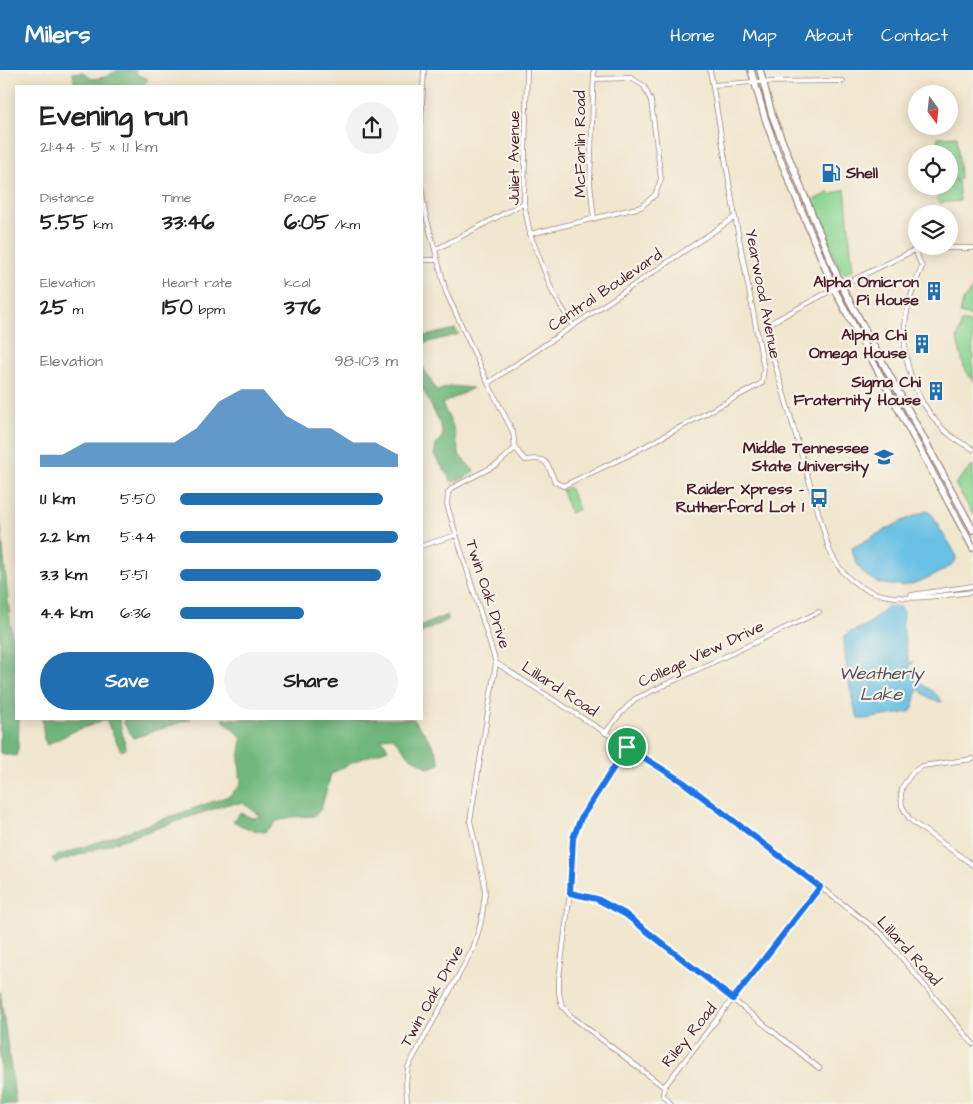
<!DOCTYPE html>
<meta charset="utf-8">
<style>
:root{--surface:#fff;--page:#f2f2f2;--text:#222;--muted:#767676;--accent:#1f6fb2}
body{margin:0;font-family:"Architects Daughter",sans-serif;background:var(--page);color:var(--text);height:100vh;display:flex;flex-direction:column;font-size:19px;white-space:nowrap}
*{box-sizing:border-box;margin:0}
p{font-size:16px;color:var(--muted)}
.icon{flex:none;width:28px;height:28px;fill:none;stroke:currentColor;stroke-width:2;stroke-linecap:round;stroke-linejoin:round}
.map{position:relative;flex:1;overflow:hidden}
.panel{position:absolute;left:15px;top:15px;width:408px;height:635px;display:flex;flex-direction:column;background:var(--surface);border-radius:0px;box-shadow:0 2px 12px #0003}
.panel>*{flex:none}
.needle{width:32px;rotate:165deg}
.fabs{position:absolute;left:908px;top:15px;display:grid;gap:10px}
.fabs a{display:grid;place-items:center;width:50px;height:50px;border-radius:50%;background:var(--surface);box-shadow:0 2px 12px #0003;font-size:25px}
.pin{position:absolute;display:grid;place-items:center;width:42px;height:42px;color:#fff;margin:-21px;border:2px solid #fff;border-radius:50%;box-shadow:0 1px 5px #0007}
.round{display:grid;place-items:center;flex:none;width:52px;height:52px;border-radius:26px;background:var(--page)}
.headline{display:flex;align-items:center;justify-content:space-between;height:85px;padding:0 25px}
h1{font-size:28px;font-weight:800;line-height:38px}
.figures{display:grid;grid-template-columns:repeat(3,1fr);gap:8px;height:85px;padding:5px 25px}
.figures div{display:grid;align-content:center}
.figures b{font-size:21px;font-weight:800}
.figures small{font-size:14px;font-weight:400}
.figures p{font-size:14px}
.chart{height:140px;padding:10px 25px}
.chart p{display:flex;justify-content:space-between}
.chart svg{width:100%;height:90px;margin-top:5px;fill:var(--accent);opacity:.7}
.button{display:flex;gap:10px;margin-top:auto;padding:10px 25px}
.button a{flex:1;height:58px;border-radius:30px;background:var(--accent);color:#fff;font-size:20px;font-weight:800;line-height:58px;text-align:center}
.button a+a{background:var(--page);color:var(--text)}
ul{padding:0 25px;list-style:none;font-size:16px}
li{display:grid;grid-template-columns:80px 60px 1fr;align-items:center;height:38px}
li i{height:12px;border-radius:6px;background:var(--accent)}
header{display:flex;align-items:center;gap:30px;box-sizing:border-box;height:70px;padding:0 25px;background:var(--accent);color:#fff}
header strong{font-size:24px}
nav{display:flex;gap:28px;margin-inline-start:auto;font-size:18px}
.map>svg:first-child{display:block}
.green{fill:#8ad693;stroke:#6a7a5f}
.forest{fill:#6fb77d;stroke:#5c6b54}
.water{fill:#67c0e4;stroke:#587088}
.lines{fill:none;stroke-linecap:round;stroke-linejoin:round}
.street-casing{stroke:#9e827c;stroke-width:5.5}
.primary-casing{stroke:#9e827c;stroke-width:8}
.street{stroke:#fff;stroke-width:4}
.primary{stroke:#fff;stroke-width:5.5}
.route-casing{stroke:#fff;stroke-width:10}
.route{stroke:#1a73e8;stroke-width:6}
.labels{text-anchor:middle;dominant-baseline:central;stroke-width:4.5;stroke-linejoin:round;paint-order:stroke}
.street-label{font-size:16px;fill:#4a1f2b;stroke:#f7f3e8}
.poi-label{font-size:16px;font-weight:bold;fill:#4a1f2b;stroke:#f7f3e8;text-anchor:end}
.water-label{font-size:18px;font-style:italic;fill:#534f62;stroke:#f7f3e8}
</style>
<header>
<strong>Milers</strong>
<nav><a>Home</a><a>Map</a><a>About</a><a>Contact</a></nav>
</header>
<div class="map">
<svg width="973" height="1034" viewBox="0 0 973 1034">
<rect width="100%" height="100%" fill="#f7f3e8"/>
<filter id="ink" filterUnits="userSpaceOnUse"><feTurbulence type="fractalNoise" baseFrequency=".02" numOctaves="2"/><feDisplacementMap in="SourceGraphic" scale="10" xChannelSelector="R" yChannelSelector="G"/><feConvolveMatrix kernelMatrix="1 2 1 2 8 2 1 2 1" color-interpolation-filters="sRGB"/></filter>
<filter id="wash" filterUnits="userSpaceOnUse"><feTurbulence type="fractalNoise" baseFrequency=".0096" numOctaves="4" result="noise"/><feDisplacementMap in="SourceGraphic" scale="20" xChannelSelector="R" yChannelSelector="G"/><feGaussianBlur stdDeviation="1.12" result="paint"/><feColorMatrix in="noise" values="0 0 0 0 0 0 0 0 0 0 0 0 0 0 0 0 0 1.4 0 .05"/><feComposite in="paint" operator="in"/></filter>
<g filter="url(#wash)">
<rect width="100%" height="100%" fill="#f1e6ce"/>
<!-- green -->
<path class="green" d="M 957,66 L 960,109 L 949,110 L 949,84 L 942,84 L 943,75 L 938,71 L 938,67 Z
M 949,111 L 958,111 L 960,131 L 938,133 L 936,116 L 949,116 Z
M 845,119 L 853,200 C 847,203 844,205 839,199 L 811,131 L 827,124 L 828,121 L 831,125 Z
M 973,217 L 973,247 L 960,243 L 963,231 Z
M 962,251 L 973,254 L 973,312 L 964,297 L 957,269 Z
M 973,395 L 973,444 L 955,414 Z
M 569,417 L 579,439 L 570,443 L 562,420 Z"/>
<!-- forest -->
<path class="forest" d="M 118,0 L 135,0 L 138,5 L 148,9 L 143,16 L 74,16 L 73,3 L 83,2 L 92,9 L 106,7 Z
M 455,259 L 459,264 L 421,274 L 421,267 Z
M 421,294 L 437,321 L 451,316 L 473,318 L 442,334 L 453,356 L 460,386 L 474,401 L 465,408 L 452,412 L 434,385 L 436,375 L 443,365 L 439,351 L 421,316 Z
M 0,450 L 14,588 L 16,649 L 19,649 L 18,679 L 16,686 L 0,683 Z
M 447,545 L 448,550 L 421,563 L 421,556 Z
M 42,649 L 119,649 L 126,679 L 121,681 L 106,650 L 74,661 L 47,675 L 44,669 Z
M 124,649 L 191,649 L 133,668 L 123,652 Z
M 222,649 L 414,649 L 414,651 C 426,663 436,678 440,694 L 429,698 L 409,686 L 393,667 L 382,668 L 388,679 L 353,692 L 331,704 L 321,739 L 314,746 L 291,747 L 277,751 L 265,762 L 247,759 L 233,751 L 240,743 L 252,748 L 262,747 L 243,733 L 228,734 L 55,793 L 52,788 L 229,726 L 241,714 L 239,689 L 242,669 Z
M 0,922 L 16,1034 L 0,1034 Z"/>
<!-- water -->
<path class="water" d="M 926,441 C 935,443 938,457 943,464 C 947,470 955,480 956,488 C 957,497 917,513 908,515 C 903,517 898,514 893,515 C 871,515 856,501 852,478 L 898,453 Z
M 887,536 L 899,537 L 903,542 L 902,553 L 909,593 L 914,592 L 909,596 C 913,616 934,616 942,632 C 932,631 924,625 918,618 L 914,635 L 910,642 L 865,649 L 859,649 C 852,639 843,580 844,567 L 848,563 L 868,555 Z"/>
</g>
<g filter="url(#ink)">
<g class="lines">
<!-- street casing -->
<g class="street-casing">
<path id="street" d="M 527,0 L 524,133 L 530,164 L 553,223 L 573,256
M 594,0 L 590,113 L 594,149
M 713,15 L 754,12 L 843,11
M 421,51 L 424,0
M 421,116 L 425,142 L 446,222 L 488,313 L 513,362 L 515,378
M 530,164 L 641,137 L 655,125 L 661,109 L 651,31 L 644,16 L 631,8 L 594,9
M 973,178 L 941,178 L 915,180 L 834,219 L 776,250 L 768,255 L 766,263 L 829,479 C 856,542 917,528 973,522
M 435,180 L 524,133
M 915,180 L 922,197 C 900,245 897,286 923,333 C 930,344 939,357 950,365 C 957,371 965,375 973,379
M 421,190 L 437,190
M 488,313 L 735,147
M 515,378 L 525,390 C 549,387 546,392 555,412 L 563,416 L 627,386 L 762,313 L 764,299 L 735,147 L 710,0
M 421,476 L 456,465
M 911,525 L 973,516
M 496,593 L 683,712 L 882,864 L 973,974
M 605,663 L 620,644 L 635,629 L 819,542
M 627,677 L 581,748 L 573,768 L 570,823 L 559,908 L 559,923 L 562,936 L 571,946 L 664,1017
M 973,689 L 922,696 L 912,703 L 903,716 L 901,724 L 902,736 L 909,748 L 914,753 L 973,795
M 570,823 L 597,829 L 625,844 L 819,998
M 407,1034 L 406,1013 L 408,997 L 473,879 L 481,852 L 485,824 L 484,811 L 470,751 L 496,593 L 447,435 L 448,423 L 452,418 L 498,394 L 515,378
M 671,1034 L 663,1025 L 664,1017 L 820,817"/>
</g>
<!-- primary casing -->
<g class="primary-casing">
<path id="primary" d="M 751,0 L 765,48 L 776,79 L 834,219 L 973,478
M 760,0 L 772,45 L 783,73 L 841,215 L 973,460"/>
</g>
<!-- street -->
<use href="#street" class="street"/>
<!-- primary -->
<use href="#primary" class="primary"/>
</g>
</g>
<g class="lines" filter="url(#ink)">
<!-- route casing -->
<g class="route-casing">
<path id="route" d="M 627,677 L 683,712 L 820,817 L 733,929 L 625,844 L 597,829 L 570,823 L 573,768 L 581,748 Z"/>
</g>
<!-- route -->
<use href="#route" class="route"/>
</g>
<!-- icons -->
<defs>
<g id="fuel-bare" transform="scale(1.5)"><path d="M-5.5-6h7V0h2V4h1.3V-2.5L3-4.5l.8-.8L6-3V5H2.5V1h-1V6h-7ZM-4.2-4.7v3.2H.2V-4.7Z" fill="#1f6fb2" stroke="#f7f3e8" stroke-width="2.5" paint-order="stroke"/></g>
<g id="building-bare" transform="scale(1.5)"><path d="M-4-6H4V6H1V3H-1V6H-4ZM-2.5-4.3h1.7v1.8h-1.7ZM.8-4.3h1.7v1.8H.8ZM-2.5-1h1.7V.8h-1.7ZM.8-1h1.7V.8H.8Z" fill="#1f6fb2" stroke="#f7f3e8" stroke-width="2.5" paint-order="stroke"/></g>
<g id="university-bare" transform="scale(1.5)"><path d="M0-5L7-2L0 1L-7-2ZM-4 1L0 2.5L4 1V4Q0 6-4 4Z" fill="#1f6fb2" stroke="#f7f3e8" stroke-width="2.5" paint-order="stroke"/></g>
<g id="bus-bare" transform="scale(1.5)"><path d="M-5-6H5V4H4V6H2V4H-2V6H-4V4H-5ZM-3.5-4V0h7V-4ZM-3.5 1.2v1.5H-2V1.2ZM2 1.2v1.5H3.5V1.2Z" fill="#1f6fb2" stroke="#f7f3e8" stroke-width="2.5" paint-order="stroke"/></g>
</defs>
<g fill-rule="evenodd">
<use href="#fuel-bare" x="831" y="103"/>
<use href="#building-bare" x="934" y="221"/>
<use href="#building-bare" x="922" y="274"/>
<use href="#building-bare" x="936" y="321"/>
<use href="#university-bare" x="884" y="387"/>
<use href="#bus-bare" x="819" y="428"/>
</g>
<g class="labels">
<!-- street labels -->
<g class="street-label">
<text transform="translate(580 74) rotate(-90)">McFarlin Road</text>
<text transform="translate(514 88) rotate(-90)">Juliet Avenue</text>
<text transform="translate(605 220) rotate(-34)">Central Boulevard</text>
<text transform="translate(763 224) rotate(79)">Yearwood Avenue</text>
<text transform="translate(488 524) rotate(72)">Twin Oak Drive</text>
<text transform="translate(701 584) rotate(-25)">College View Drive</text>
<text transform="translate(560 619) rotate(33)">Lillard Road</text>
<text transform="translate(909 881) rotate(48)">Lillard Road</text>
<text transform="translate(432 926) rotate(-61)">Twin Oak Drive</text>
<text transform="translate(689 965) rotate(-51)">Riley Road</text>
</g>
<!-- poi labels -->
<g class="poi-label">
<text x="846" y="103" text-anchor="start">Shell</text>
<text x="919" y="212">Alpha Omicron<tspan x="919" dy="18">Pi House</tspan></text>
<text x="907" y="265">Alpha Chi<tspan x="907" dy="18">Omega House</tspan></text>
<text x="921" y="312">Sigma Chi<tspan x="921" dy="18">Fraternity House</tspan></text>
<text x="869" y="378">Middle Tennessee<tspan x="869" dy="18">State University</tspan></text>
<text x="804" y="419">Raider Xpress -<tspan x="804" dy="18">Rutherford Lot 1</tspan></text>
</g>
<!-- water labels -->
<g class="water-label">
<text x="881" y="603">Weatherly<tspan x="881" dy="21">Lake</tspan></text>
</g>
</g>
</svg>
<div class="fabs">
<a><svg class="needle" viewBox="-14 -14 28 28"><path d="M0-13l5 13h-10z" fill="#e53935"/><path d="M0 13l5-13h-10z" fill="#767676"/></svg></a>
<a><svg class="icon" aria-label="locate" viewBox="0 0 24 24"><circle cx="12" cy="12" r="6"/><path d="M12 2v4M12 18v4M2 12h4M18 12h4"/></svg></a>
<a><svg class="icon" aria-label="layers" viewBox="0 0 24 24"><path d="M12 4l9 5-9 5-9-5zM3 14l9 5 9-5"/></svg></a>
</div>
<div class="pin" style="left:627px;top:677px;background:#1e9e55"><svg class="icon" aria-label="arrive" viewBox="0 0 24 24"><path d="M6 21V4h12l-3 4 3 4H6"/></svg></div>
<section class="panel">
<div class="headline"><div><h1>Evening run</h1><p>21:44 · 5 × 1.1 km</p></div><a class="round"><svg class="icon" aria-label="share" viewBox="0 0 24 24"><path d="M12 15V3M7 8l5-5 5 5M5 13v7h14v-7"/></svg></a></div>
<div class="figures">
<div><p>Distance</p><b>5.55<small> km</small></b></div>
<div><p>Time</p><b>33:46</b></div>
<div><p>Pace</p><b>6:05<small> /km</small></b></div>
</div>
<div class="figures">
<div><p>Elevation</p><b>25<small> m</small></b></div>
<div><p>Heart rate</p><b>150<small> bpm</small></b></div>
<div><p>kcal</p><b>376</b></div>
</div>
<div class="chart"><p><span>Elevation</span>98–103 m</p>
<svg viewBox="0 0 160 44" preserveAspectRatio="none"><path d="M0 44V38L10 38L20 32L30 32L40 32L50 32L60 32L70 25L80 12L90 6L100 6L110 19L120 25L130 25L140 32L150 32L160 38V44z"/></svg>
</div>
<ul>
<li><b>1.1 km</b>5:50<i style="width:93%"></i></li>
<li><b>2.2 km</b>5:44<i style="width:100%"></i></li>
<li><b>3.3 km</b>5:51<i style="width:92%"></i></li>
<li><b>4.4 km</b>6:36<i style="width:57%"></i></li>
</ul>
<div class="button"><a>Save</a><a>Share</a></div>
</section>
</div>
